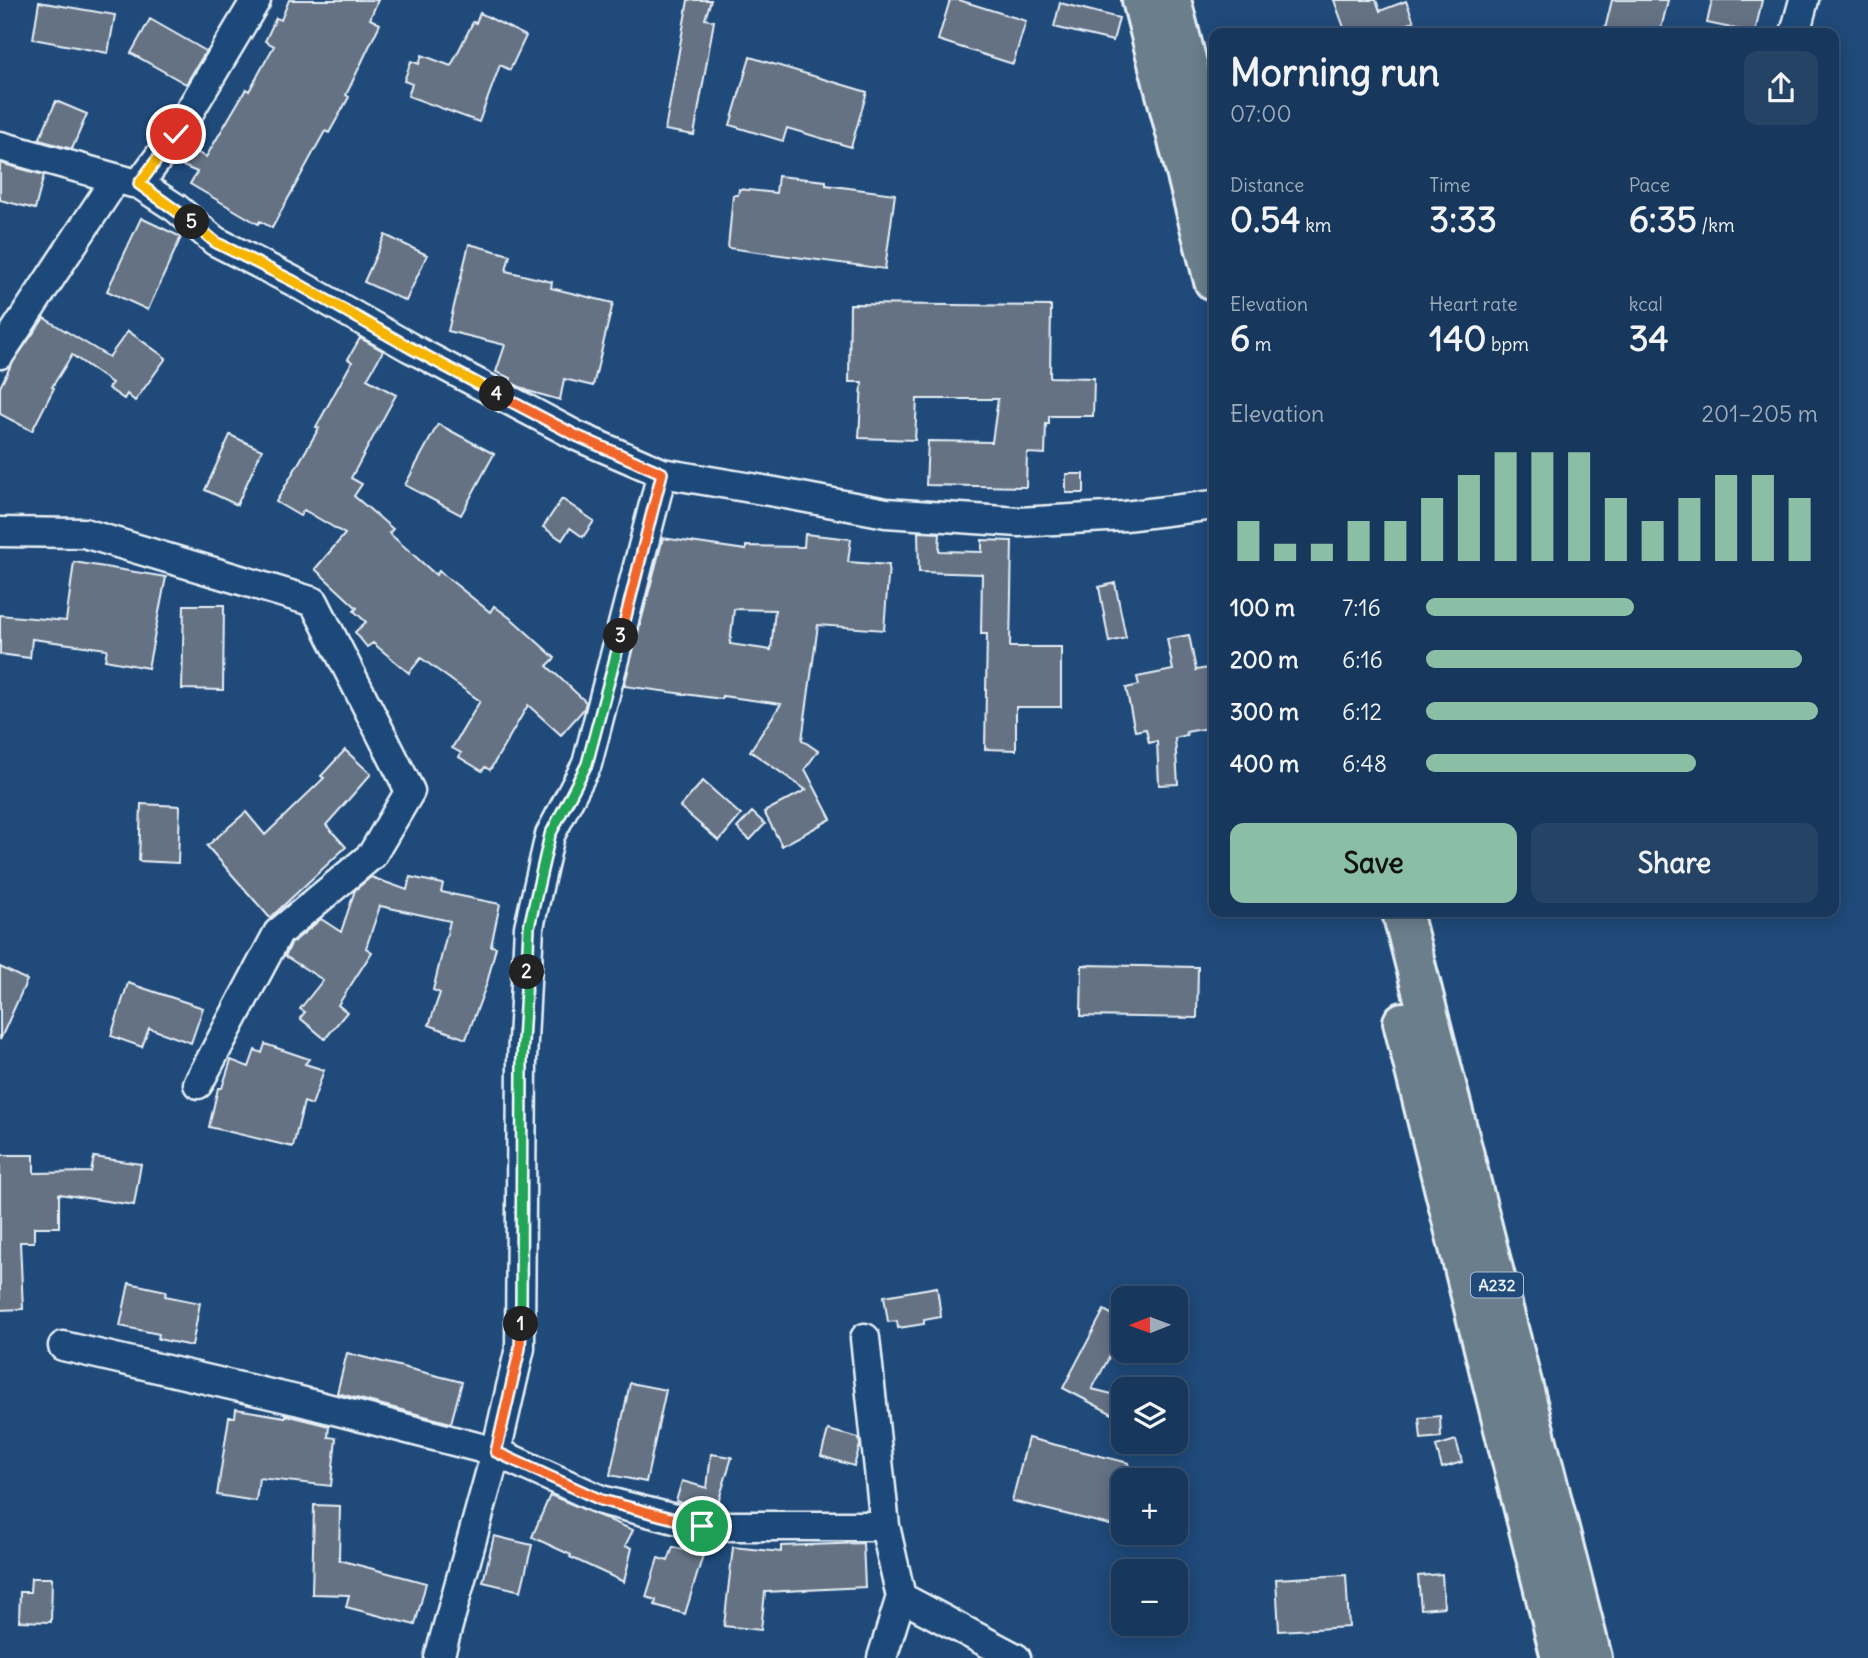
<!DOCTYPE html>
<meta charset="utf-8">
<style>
:root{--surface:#17385c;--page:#244365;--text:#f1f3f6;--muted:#9eacbb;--line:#365272;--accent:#8abfa5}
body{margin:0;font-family:Delius,sans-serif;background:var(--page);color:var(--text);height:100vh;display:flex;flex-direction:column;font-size:26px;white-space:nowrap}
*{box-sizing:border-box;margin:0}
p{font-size:23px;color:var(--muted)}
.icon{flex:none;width:38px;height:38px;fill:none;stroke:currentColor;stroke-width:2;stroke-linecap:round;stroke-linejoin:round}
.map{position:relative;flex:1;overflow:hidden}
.drawer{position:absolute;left:1209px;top:28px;width:630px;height:889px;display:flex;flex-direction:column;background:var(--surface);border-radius:14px;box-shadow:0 4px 18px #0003,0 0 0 2px var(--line)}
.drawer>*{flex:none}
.needle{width:46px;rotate:269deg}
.controls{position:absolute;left:1111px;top:1286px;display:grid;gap:14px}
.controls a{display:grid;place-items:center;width:77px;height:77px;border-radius:14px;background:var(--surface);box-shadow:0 4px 18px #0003,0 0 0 2px var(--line);font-size:35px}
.pin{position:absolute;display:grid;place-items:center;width:60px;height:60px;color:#fff;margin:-30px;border:4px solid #fff;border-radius:50%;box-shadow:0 2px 7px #0007}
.km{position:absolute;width:35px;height:35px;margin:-18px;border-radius:50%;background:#222;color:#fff;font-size:19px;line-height:35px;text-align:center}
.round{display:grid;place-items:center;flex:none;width:74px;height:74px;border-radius:14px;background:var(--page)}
.headline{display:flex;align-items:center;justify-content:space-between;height:119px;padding:0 21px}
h1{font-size:38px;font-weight:800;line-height:52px}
.stats{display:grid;grid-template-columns:repeat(3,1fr);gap:10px;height:119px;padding:7px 21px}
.stats div{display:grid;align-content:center}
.stats b{font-size:35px;font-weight:800}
.stats small{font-size:19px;font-weight:400}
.stats p{font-size:19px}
.chart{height:196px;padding:14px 21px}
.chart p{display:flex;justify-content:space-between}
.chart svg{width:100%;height:126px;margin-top:7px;stroke:var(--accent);stroke-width:6}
.action{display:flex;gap:14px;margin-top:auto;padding:14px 21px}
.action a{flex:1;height:80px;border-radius:14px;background:var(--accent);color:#111;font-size:28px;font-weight:800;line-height:80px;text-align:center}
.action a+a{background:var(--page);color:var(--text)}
ul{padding:0 21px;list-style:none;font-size:23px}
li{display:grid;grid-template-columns:112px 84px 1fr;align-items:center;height:52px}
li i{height:18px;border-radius:9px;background:var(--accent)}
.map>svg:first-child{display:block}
.building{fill:#657284;stroke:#e8f1f8;stroke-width:2;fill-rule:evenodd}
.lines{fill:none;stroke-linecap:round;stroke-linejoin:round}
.street-casing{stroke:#e8f1f8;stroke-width:33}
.highway-casing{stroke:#e8f1f8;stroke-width:44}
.street{stroke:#1f4a7a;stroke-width:28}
.highway{stroke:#6b7e8b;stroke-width:38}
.split-1-casing{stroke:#fff;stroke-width:14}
.split-2-casing{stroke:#fff;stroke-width:14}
.split-3-casing{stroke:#fff;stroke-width:14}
.split-4-casing{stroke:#fff;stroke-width:14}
.split-5-casing{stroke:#fff;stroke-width:14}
.split-6-casing{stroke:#fff;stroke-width:14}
.split-1{stroke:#f0652b;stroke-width:9}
.split-2{stroke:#22a559;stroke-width:9}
.split-3{stroke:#22a559;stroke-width:9}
.split-4{stroke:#f0652b;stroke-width:9}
.split-5{stroke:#f5b400;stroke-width:9}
.split-6{stroke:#f5b400;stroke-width:9}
.labels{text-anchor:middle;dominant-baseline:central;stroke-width:7;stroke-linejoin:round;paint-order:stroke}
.shield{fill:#1f4a7a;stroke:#acbfd2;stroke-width:2}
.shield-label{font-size:16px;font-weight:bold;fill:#e8f1f8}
</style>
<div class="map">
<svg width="1868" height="1658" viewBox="0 0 1868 1658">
<rect width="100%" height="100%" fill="#1f4a7a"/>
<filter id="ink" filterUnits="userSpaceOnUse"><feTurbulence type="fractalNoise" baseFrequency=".0143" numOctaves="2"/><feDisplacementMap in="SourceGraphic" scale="14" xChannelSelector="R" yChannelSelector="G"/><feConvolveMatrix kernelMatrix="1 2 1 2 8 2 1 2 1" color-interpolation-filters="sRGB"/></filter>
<g filter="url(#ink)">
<!-- building -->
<path class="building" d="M 289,0 L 378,0 L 370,19 L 380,24 L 346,95 L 349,97 L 329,133 L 325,131 L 272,228 L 260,221 L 258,224 L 190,184 L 197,172 L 183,166 L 190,149 L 206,157 L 246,89 L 249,91 L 274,46 L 265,41 L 276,18 L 281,20 Z
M 688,0 L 711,0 L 705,19 L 714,21 L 694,135 L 665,130 Z
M 950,0 L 959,0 L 1026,21 L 1013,64 L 938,40 Z
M 1334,0 L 1376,0 L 1380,11 L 1406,1 L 1414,22 L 1385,33 L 1346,33 Z
M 1612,0 L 1668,0 L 1660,33 L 1604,33 Z
M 1712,0 L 1762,0 L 1755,33 L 1707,23 Z
M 39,2 L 115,15 L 108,53 L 33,39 Z
M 1060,3 L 1119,18 L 1113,41 L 1054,27 Z
M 480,13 L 526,36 L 510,70 L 500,65 L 479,122 L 408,96 L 412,84 L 404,81 L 411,61 L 419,64 L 422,55 L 451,66 L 473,22 L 476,23 Z
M 150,19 L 206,51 L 186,84 L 131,53 Z
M 750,57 L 867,92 L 851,147 L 787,128 L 783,141 L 730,125 Z
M 56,101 L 87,114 L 72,149 L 39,140 Z
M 0,163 L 44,175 L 35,209 L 0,200 Z
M 778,176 L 826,181 L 826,185 L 895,194 L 885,269 L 728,248 L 733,195 L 738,195 L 739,189 L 776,193 Z
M 141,218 L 181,237 L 148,310 L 107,291 Z
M 385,235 L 427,255 L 406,301 L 364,282 Z
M 469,244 L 510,255 L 506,271 L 552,282 L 551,288 L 613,303 L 593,386 L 564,379 L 560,400 L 528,391 L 510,382 L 511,378 L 496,372 L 505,345 L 448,331 Z
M 850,304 L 1051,306 L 1050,377 L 1094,378 L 1093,416 L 1049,416 L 1049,424 L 1046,424 L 1045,454 L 1027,453 L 1026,487 L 926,485 L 928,441 L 992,442 L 998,399 L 917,399 L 915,440 L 859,438 L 862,382 L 849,382 Z
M 44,318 L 109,357 L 128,331 L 166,358 L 135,401 L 127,394 L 124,399 L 108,388 L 112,383 L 72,355 L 52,387 L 54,388 L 32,431 L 0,414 L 0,387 L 11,365 Z
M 360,338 L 383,351 L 367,379 L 396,395 L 351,478 L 362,484 L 354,496 L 393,529 L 389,533 L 436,575 L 439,571 L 490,612 L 494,606 L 513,620 L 555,658 L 547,666 L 586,702 L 584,709 L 561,735 L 528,705 L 490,770 L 485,767 L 482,771 L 459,757 L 461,753 L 452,748 L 480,701 L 421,658 L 409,673 L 373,643 L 367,647 L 355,632 L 366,622 L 354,611 L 357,608 L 315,569 L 345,534 L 304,510 L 300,516 L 276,502 L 319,428 L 316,427 L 352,362 L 348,359 Z
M 438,424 L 494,454 L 461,515 L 405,485 Z
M 230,435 L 262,450 L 237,505 L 205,490 Z
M 1066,474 L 1084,474 L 1084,493 L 1066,493 Z
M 562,499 L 594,521 L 583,537 L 570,528 L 562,540 L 543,527 Z
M 918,532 L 940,533 L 939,551 L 982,552 L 982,540 L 1012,541 L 1010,647 L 1061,647 L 1061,707 L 1016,707 L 1016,750 L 985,749 L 987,634 L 981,634 L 982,574 L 919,572 Z
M 805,534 L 851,539 L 848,562 L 889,565 L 884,630 L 818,625 L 802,740 L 818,751 L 805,769 L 831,819 L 782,846 L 764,812 L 806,790 L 750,751 L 781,704 L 722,696 L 722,699 L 624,686 L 663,538 L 746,550 L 746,546 L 804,547 ZM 734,609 L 775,610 L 771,650 L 730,644 Z
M 74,562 L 166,577 L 148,668 L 105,660 L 107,649 L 32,639 L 30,658 L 0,654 L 0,615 L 66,621 Z
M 1115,583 L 1126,638 L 1109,642 L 1099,587 Z
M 184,605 L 224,605 L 223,690 L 182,689 Z
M 1189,635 L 1196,670 L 1214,667 L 1214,727 L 1186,732 L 1187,735 L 1175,738 L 1178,784 L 1159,785 L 1157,741 L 1149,743 L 1146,729 L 1135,731 L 1126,688 L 1139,685 L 1137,677 L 1173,670 L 1167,639 Z
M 345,750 L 371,774 L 326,825 L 346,847 L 270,918 L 207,846 L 246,812 L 265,835 L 324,778 L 321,776 Z
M 703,781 L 741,815 L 719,841 L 680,807 Z
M 141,804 L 180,806 L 178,863 L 139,861 Z
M 752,812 L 765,824 L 750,840 L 737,828 Z
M 371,877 L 407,890 L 410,877 L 443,884 L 441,892 L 500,904 L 491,946 L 496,947 L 487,983 L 466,1039 L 429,1025 L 440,993 L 433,990 L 450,921 L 380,906 L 366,948 L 372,952 L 338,1005 L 347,1012 L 325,1039 L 300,1018 L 305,1012 L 300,1009 L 323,980 L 285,956 L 291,944 L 321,919 L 341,932 L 355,890 Z
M 1082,965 L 1198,967 L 1197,1018 L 1081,1016 Z
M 0,967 L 27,980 L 0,1040 Z
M 128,983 L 203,1008 L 191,1043 L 149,1028 L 142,1047 L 111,1036 Z
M 265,1044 L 309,1059 L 305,1064 L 324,1070 L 312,1105 L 304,1102 L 293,1147 L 209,1127 L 218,1088 L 222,1088 L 231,1060 L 249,1067 L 255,1050 L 262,1053 Z
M 0,1155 L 34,1155 L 34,1173 L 91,1172 L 94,1157 L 141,1164 L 134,1205 L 59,1194 L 59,1227 L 34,1227 L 34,1242 L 20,1242 L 23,1309 L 0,1310 Z
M 129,1283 L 166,1291 L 165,1296 L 200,1303 L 192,1346 L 158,1339 L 159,1334 L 120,1326 Z
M 937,1287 L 941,1317 L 924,1320 L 924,1324 L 898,1328 L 897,1321 L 888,1322 L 884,1296 Z
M 1104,1310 L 1124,1321 L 1124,1330 L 1092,1389 L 1124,1397 L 1118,1417 L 1063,1388 Z
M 347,1353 L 462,1382 L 451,1423 L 337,1393 Z
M 630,1383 L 666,1390 L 646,1482 L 610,1475 Z
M 236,1409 L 285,1417 L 285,1415 L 329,1426 L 328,1437 L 336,1438 L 331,1486 L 259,1478 L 256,1501 L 217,1495 L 229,1417 L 235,1417 Z
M 1440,1416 L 1441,1437 L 1421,1439 L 1419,1418 Z
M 828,1430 L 859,1438 L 860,1445 L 854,1466 L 821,1456 Z
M 1028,1438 L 1129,1463 L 1114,1526 L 1012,1501 Z
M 1456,1440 L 1462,1462 L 1442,1468 L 1436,1446 Z
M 711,1454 L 732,1457 L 716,1509 L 704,1509 L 704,1506 L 694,1507 L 676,1501 L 682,1481 L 707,1488 Z
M 550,1495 L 633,1530 L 625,1546 L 632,1548 L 624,1582 L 570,1557 L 571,1555 L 532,1537 Z
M 314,1505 L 340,1506 L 339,1560 L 426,1583 L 415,1625 L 346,1607 L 349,1595 L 312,1594 Z
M 494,1536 L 532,1545 L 521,1591 L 483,1582 Z
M 863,1543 L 865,1587 L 765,1592 L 761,1630 L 724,1626 L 733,1547 L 781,1552 L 781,1546 Z
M 673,1547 L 703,1555 L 685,1614 L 655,1605 L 656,1600 L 646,1597 L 658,1558 L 668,1561 Z
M 1442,1574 L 1444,1607 L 1421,1609 L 1418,1576 Z
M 1346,1575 L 1349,1627 L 1279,1631 L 1276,1579 Z
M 31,1578 L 52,1578 L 51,1622 L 19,1621 L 20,1592 L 30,1592 Z"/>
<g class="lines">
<!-- street casing -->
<g class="street-casing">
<path id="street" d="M 256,0 L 176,134 L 139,184 L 176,208 L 215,241 L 293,281 L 409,347 L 577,436 L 662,473 L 775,492 L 886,513 L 1019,522 L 1125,516 L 1214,505
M 1795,33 L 1804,0
M 0,146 L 133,183
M 0,354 L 115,180
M 0,532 L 84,533 L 314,602 L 410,791 L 372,855 L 278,933 L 198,1084
M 865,1338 L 885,1526 L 901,1597 L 882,1658
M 63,1346 L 296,1400 L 496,1452 L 601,1500 L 702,1526 L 885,1526
M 901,1597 L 1016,1658
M 439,1658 L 496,1452 L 520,1348 L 522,1059 L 529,927 L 550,835 L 587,764 L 662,473"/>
</g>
<!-- highway casing -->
<g class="highway-casing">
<path id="highway" d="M 1142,0 L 1214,281
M 1171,0 L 1214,171
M 1402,912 L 1592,1658
M 1403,1022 L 1561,1658"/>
</g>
<!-- street -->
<use href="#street" class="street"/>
<!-- highway -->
<use href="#highway" class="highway"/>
</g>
</g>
<g class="lines" filter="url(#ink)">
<!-- split-1 casing -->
<g class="split-1-casing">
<path id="split-1" d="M 521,1324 L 520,1348 L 496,1452 L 601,1500 L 702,1526"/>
</g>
<!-- split-2 casing -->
<g class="split-2-casing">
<path id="split-2" d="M 521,1324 L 522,1059 L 527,972"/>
</g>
<!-- split-3 casing -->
<g class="split-3-casing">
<path id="split-3" d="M 527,972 L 529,927 L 550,835 L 587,764 L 621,636"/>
</g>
<!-- split-4 casing -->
<g class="split-4-casing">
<path id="split-4" d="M 497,394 L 577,436 L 662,473 L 621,636"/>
</g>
<!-- split-5 casing -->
<g class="split-5-casing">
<path id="split-5" d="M 192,222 L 215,242 L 293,281 L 409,347 L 497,394"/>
</g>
<!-- split-6 casing -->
<g class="split-6-casing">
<path id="split-6" d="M 176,134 L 139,184 L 192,222"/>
</g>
<!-- split-1 -->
<use href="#split-1" class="split-1"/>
<!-- split-2 -->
<use href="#split-2" class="split-2"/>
<!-- split-3 -->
<use href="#split-3" class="split-3"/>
<!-- split-4 -->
<use href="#split-4" class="split-4"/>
<!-- split-5 -->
<use href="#split-5" class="split-5"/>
<!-- split-6 -->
<use href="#split-6" class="split-6"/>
</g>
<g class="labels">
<!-- shield labels -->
<rect class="shield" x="1471" y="1272.5" width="52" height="25" rx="5"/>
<g class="shield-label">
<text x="1497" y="1285">A232</text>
</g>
</g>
</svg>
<div class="controls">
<a><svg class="needle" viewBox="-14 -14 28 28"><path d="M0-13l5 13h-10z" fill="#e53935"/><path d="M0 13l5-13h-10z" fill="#9eacbb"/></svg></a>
<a><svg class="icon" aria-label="layers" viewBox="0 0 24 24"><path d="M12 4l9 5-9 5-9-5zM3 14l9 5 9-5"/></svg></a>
<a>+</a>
<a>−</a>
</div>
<div class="pin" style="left:702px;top:1526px;background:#1e9e55"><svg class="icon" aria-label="arrive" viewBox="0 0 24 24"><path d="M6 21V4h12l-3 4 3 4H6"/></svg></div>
<div class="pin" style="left:176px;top:134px;background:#d93025"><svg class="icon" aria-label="check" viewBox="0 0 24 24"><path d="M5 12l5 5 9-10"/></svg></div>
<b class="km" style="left:521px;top:1324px">1</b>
<b class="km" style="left:527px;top:972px">2</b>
<b class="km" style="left:621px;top:636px">3</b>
<b class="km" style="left:497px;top:394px">4</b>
<b class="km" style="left:192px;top:222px">5</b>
<section class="drawer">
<div class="headline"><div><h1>Morning run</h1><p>07:00</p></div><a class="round"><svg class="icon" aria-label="share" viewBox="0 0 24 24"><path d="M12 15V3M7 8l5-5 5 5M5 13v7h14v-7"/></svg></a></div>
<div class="stats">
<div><p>Distance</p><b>0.54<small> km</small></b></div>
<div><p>Time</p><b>3:33</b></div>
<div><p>Pace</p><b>6:35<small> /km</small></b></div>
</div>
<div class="stats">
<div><p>Elevation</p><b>6<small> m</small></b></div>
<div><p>Heart rate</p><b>140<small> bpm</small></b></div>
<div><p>kcal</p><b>34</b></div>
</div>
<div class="chart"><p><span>Elevation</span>201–205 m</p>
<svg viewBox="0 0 160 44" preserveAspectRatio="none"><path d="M5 44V30M15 44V38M25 44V38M35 44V30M45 44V30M55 44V22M65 44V14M75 44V6M85 44V6M95 44V6M105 44V22M115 44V30M125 44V22M135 44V14M145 44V14M155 44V22"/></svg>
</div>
<ul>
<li><b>100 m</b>7:16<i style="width:53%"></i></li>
<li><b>200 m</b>6:16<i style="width:96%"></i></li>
<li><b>300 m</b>6:12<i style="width:100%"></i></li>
<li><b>400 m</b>6:48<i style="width:69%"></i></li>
</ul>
<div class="action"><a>Save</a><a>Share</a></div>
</section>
</div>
